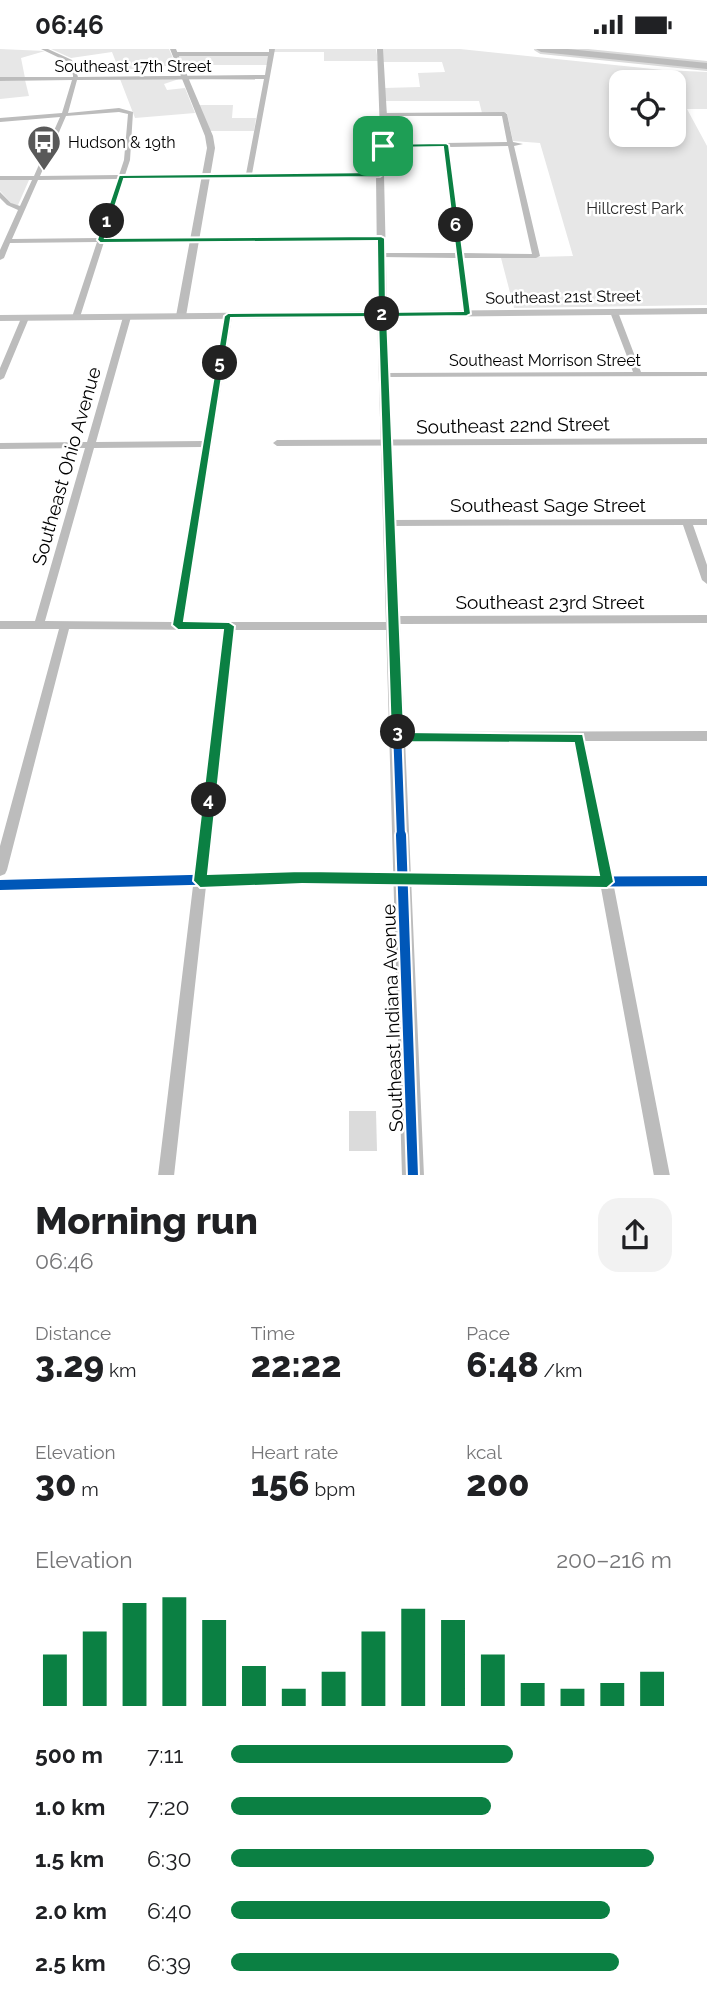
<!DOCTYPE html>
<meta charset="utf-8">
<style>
:root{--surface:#fff;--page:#f2f2f2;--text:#202124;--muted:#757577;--accent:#0b8043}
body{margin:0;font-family:Raleway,sans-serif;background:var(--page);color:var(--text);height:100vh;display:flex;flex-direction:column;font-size:26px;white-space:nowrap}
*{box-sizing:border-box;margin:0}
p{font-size:23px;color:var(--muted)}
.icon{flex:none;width:38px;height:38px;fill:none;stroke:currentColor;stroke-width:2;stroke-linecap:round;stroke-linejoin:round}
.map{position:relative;height:1126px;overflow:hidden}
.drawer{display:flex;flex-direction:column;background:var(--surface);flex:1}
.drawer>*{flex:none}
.controls{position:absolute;left:609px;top:21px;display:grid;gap:14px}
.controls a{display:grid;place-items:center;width:77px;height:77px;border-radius:14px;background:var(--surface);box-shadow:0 4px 10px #0003;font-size:35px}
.pin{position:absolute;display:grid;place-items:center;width:60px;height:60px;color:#fff;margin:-30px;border-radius:14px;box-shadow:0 4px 10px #0006}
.km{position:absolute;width:35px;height:35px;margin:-18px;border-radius:50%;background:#222;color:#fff;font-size:19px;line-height:35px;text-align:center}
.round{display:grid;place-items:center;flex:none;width:74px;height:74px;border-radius:21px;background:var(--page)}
.summary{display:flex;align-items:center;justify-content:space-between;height:119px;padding:0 35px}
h1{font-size:38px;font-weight:800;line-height:52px}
.metrics{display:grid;grid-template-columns:repeat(3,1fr);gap:10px;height:119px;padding:7px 35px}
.metrics div{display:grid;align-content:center}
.metrics b{font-size:35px;font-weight:800}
.metrics small{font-size:19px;font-weight:400}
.metrics p{font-size:19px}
.chart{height:196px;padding:14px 35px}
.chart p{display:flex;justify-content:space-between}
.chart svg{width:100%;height:126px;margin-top:7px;stroke:var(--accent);stroke-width:6}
ul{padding:0 35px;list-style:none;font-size:23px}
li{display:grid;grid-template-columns:112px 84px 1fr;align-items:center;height:52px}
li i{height:18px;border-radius:9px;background:var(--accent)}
.status{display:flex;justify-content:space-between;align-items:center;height:49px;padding:0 35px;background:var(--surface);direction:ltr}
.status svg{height:19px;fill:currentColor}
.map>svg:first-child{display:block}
.green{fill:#e7e7e7;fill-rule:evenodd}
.building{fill:#dbdbdb}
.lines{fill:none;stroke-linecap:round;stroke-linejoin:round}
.motorway-casing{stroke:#dbdbdb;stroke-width:4}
.minor{fill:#bcbcbc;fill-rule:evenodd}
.tertiary{fill:#bcbcbc;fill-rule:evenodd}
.secondary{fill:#bfbfbf;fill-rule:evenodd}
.motorway{fill:#bcbcbc;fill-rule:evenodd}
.cycleway-far3-casing{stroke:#fff;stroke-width:7}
.cycleway-far2-casing{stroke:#fff;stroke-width:10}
.cycleway-far1-casing{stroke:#fff;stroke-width:12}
.cycleway-casing{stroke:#fff;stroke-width:14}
.cycleway-far3{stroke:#0057b8;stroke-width:4.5}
.cycleway-far2{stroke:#0057b8;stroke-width:6}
.cycleway-far1{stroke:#0057b8;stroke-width:8}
.cycleway{stroke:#0057b8;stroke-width:10}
.route{fill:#0b8043;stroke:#fff;stroke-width:2;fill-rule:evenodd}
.labels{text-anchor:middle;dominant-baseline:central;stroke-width:5;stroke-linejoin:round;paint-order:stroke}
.far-street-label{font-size:16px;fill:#000;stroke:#fff}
.far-poi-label{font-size:16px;fill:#000;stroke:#fff;text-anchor:start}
.far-park-label{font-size:16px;fill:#2b2b2b;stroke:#fff}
.street-label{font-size:19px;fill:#000;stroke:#fff}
</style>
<div class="status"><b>06:46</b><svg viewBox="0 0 49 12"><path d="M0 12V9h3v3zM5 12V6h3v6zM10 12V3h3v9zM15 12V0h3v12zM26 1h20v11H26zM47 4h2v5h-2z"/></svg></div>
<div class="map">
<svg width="707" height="1127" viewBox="0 0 707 1127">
<rect width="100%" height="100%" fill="#fff"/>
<!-- green -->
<path class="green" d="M 0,0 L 45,2 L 21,9 L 25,29 L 0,29 Z
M 51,0 L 169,0 L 176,16 L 119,21 L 112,3 L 71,9 Z
M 275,0 L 376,0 L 378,12 L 324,12 L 324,3 L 273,3 Z
M 382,0 L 460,0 L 663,21 L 707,23 L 707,60 L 687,60 L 707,97 L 707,256 L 514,259 L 501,209 L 573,207 L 540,94 L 513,92 L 507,64 L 482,64 L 479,52 L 385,52 L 384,39 L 420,38 L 418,24 L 445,23 L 442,13 L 382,13 ZM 621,33 L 674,33 L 674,86 L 621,86 Z
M 179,7 L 267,6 L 269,7 L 267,16 L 183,16 Z
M 120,30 L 179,30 L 164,35 L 167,41 L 185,39 L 195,64 L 135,69 Z
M 25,31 L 29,47 L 0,50 L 0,32 Z
M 199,56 L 233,56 L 232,69 L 256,69 L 254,82 L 210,82 Z
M 0,129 L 29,131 L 18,156 L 14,157 L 0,142 Z"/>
<!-- building -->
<path class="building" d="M 349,1062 L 376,1062 L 377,1102 L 349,1102 Z"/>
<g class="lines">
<!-- motorway casing -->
<g class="motorway-casing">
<path id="motorway" d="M 536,0 L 568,0 L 707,14 L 707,20 L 541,3 Z"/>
</g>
<!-- minor -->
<path class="minor" d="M 41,0 L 48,0 L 72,11 L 78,28 L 265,26 L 268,7 L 175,7 L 172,5 L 175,3 L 269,3 L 269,0 L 275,0 L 252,125 L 380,124 L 383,126 L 380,128 L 124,130 L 105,189 L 381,187 L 384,189 L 381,191 L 104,193 L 80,268 L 73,270 L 72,268 L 97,193 L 10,194 L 4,209 L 0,211 L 0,201 L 18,161 L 7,156 L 0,149 L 0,143 L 11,154 L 20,157 L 32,131 L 0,131 L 0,127 L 34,127 L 60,68 L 0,73 L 0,69 L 62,64 L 72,31 L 0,32 L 0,28 L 73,28 L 73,26 L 68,13 ZM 264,30 L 246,125 L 125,126 L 130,111 L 133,63 L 119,59 L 68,64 L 77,31 ZM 119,63 L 128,65 L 124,111 L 119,126 L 40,127 L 66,67 ZM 118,130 L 98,189 L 12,190 L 38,131 Z
M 383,64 L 504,63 L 507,65 L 513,93 L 523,95 L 514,97 L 540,207 L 536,209 L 464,209 L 470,267 L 463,265 L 456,209 L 381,208 L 377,206 L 381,204 L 456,204 L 443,98 L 383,99 L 380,97 L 383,95 L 507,93 L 502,67 L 381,67 L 381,65 ZM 508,97 L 532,205 L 463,204 L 449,98 Z
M 611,261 L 618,263 L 641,323 L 707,323 L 707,327 L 384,328 L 380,326 L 384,324 L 633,323 L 610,263 Z
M 225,265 L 232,267 L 184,573 L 389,573 L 388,571 L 389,568 L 393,567 L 707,566 L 707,574 L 397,575 L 398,577 L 397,580 L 393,581 L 234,581 L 207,825 L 302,822 L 504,827 L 599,827 L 574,692 L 398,693 L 394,691 L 392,688 L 394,685 L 398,683 L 707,682 L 707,692 L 585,692 L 612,826 L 707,826 L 707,838 L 614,838 L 670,1127 L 654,1127 L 601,839 L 504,839 L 302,834 L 206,837 L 174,1127 L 158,1127 L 193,837 L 0,842 L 0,830 L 194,825 L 223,581 L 69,580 L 7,821 L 5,825 L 0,827 L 0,797 L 59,580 L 0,580 L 0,572 L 35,572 L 85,399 L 0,400 L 0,394 L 87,393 L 123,268 L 127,266 L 131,268 L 96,393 L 203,392 ZM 202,398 L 173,573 L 45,572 L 94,399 Z
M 22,267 L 29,269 L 4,329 L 0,331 L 0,319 Z
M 707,389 L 707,395 L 277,397 L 273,394 L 277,391 Z
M 707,470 L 707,476 L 693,476 L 707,516 L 707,535 L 702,531 L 683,476 L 389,477 L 384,474 L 389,471 Z"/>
<!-- tertiary -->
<path class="tertiary" d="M 170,0 L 176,0 L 213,87 L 215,99 L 186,267 L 181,270 L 176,267 L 207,99 L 205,87 Z
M 377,0 L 383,0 L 388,84 L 384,126 L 388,300 L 424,1127 L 402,1127 L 378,300 L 376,126 L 380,84 Z"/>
<!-- secondary -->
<path class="secondary" d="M 707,259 L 707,265 L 0,272 L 0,266 Z"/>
<!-- motorway -->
<use href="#motorway" class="motorway"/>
<!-- cycleway-far3 casing -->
<g class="cycleway-far3-casing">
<path id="cycleway-far3" d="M 382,266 L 383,305"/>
</g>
<!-- cycleway-far2 casing -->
<g class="cycleway-far2-casing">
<path id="cycleway-far2" d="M 383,303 L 391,518"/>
</g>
<!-- cycleway-far1 casing -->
<g class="cycleway-far1-casing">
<path id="cycleway-far1" d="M 391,517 L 401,788"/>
</g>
<!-- cycleway casing -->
<g class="cycleway-casing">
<path id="cycleway" d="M 401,786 L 413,1127
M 0,836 L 302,828 L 504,833 L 707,832"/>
</g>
<!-- cycleway-far3 -->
<use href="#cycleway-far3" class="cycleway-far3"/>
<!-- cycleway-far2 -->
<use href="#cycleway-far2" class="cycleway-far2"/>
<!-- cycleway-far1 -->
<use href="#cycleway-far1" class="cycleway-far1"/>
<!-- cycleway -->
<use href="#cycleway" class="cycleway"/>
</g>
<!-- route -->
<path class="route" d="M 446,94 L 449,96 L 471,265 L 467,267 L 387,268 L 404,683 L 583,685 L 614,833 L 607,839 L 302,835 L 200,839 L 193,832 L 223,581 L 178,581 L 172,576 L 224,267 L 228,264 L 378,263 L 377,192 L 100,194 L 97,191 L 119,126 L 377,123 L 381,95 ZM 443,98 L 463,262 L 386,263 L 385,189 L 381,187 L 105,189 L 124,130 L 380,128 L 384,125 L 386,99 ZM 378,268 L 391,688 L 398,693 L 574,694 L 599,826 L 302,822 L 208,825 L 235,577 L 229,573 L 184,572 L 231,269 Z"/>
<!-- icons -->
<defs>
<g id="bus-pin" transform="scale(1.75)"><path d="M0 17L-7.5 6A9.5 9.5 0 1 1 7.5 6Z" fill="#595959" stroke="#fff"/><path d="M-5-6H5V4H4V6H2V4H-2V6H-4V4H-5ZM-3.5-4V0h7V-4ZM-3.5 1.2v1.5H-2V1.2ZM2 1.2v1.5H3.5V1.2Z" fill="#fff"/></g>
</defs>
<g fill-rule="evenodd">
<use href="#bus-pin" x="44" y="93"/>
</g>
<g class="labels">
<!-- far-street labels -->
<g class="far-street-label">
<text x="133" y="17">Southeast 17th Street</text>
<text transform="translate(563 248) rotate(-1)">Southeast 21st Street</text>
<text x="545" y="311">Southeast Morrison Street</text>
</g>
<!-- far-poi labels -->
<g class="far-poi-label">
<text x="68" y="93">Hudson &amp; 19th</text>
</g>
<!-- far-park labels -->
<g class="far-park-label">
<text x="635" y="159">Hillcrest Park</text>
</g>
<!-- street labels -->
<g class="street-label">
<text transform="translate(513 376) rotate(-1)">Southeast 22nd Street</text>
<text transform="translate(66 417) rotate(-74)">Southeast Ohio Avenue</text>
<text x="548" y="456">Southeast Sage Street</text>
<text x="550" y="553">Southeast 23rd Street</text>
<text transform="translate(392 969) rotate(-92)">Southeast Indiana Avenue</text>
</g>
</g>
</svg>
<div class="controls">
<a><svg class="icon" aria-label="locate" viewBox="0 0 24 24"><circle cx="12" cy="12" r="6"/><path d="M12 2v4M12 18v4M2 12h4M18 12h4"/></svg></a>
</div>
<div class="pin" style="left:383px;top:97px;background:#1e9e55"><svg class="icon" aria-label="arrive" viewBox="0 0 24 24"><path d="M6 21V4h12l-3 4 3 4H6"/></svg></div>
<b class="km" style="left:107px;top:172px">1</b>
<b class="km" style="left:382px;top:265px">2</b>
<b class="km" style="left:398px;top:683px">3</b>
<b class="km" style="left:209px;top:751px">4</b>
<b class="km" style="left:220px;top:314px">5</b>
<b class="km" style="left:456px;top:176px">6</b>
</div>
<section class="drawer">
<div class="summary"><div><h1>Morning run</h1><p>06:46</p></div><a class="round"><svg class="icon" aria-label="share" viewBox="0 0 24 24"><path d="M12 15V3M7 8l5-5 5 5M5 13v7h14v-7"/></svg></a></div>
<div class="metrics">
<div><p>Distance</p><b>3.29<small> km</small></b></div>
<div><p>Time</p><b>22:22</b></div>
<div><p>Pace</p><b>6:48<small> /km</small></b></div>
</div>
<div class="metrics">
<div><p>Elevation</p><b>30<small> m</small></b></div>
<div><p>Heart rate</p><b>156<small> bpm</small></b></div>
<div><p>kcal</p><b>200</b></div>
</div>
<div class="chart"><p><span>Elevation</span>200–216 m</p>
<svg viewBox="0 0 160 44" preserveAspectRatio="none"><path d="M5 44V26M15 44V18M25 44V8M35 44V6M45 44V14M55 44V30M65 44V38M75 44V32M85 44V18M95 44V10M105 44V14M115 44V26M125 44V36M135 44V38M145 44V36M155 44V32"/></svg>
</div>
<ul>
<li><b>500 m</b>7:11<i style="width:64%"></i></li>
<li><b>1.0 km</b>7:20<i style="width:59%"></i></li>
<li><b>1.5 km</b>6:30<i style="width:96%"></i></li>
<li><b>2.0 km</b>6:40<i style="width:86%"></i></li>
<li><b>2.5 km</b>6:39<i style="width:88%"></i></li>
</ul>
</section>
